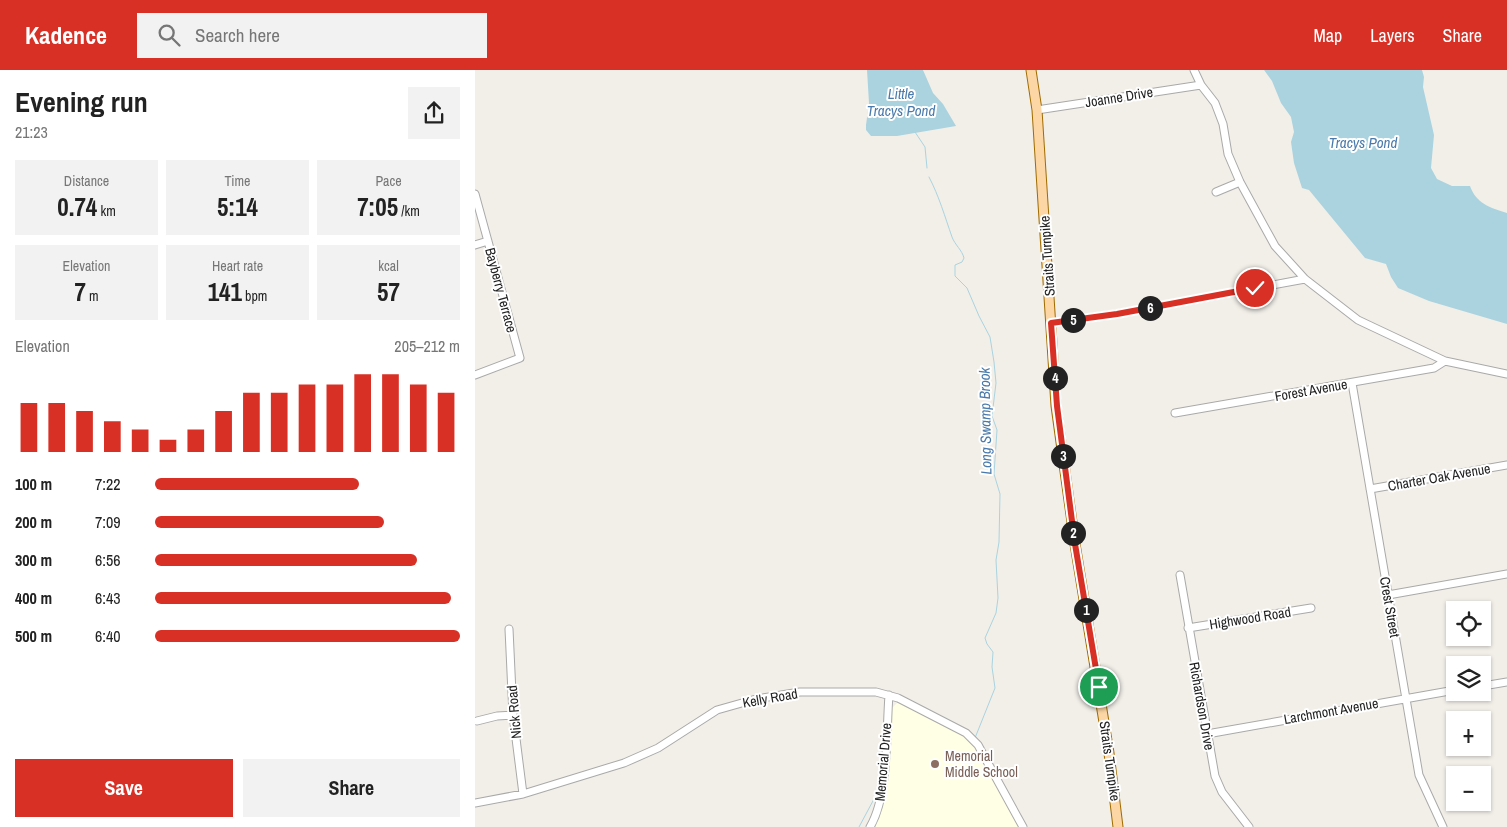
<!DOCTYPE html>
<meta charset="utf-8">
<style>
:root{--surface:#fff;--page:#f2f2f2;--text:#222;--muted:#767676;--accent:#d93025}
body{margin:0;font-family:"Archivo Narrow",sans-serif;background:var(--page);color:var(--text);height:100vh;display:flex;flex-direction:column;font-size:19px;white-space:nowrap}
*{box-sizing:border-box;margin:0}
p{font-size:16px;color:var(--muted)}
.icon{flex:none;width:28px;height:28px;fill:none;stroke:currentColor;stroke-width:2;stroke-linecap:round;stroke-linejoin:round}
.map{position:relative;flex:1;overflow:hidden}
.sheet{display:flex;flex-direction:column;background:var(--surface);width:475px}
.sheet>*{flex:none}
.controls{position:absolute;left:971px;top:531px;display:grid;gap:10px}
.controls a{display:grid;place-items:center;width:45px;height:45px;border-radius:0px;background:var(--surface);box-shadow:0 1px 4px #0004;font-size:25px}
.pin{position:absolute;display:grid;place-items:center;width:42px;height:42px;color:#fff;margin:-21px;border:2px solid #fff;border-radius:50%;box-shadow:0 1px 5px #0007}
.km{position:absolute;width:25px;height:25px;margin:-12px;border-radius:50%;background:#222;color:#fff;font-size:14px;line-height:25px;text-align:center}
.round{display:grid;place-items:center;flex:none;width:52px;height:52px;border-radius:0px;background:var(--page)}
.head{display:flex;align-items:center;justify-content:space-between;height:85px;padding:0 15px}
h1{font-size:28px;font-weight:700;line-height:38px}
.stats{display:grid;grid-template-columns:repeat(3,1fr);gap:8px;height:85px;padding:5px 15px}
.stats div{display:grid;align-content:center;border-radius:0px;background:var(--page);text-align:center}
.stats b{font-size:25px;font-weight:700}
.stats small{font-size:14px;font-weight:400}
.stats p{font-size:14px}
.chart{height:140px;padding:10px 15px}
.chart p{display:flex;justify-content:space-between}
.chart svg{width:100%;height:90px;margin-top:5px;stroke:var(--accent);stroke-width:6}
.primary-button{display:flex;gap:10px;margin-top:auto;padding:10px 15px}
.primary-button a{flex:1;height:58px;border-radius:0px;background:var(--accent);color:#fff;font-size:20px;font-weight:700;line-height:58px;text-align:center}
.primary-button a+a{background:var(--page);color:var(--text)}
ul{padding:0 15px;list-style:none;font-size:16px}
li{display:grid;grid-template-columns:80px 60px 1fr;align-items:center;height:38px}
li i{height:12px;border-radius:6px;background:var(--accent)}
header{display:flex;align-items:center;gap:30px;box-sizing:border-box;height:70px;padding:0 25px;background:var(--accent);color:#fff}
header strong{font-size:24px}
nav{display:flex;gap:28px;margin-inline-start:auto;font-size:18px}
.search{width:350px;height:45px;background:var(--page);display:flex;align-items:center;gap:12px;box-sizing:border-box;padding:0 18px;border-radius:0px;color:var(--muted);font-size:19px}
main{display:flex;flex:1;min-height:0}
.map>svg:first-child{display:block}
.education{fill:#ffffe5}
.water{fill:#aad3df}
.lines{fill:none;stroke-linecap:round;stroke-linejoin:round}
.stream{stroke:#aad3df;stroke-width:1}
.minor-casing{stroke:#a9a9a9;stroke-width:9}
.major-casing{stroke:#a06b00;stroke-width:11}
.minor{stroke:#fff;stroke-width:7}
.major{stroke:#fcd6a4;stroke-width:9}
.route-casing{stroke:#fff;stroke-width:10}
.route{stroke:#d93025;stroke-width:6}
.education-dot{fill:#8d6e63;stroke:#fff;stroke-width:2}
.labels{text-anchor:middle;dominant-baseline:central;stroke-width:4;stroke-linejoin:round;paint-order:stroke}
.street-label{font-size:14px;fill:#222;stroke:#fff}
.education-label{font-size:14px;fill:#785e54;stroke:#fff;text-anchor:start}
.water-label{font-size:15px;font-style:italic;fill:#4a7aab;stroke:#fff}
</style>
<header>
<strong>Kadence</strong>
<div class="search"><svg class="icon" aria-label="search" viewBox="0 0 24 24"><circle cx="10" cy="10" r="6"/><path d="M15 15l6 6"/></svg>Search here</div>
<nav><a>Map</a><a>Layers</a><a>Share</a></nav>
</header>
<main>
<section class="sheet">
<div class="head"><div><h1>Evening run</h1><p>21:23</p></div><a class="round"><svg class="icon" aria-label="share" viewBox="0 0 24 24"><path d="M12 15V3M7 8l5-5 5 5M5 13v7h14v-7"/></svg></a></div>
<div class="stats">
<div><p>Distance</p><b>0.74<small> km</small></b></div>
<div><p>Time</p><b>5:14</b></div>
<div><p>Pace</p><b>7:05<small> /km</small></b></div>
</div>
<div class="stats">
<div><p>Elevation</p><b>7<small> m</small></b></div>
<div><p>Heart rate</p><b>141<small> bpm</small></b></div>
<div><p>kcal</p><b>57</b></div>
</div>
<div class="chart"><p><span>Elevation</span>205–212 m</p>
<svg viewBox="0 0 160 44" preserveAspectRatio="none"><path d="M5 44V20M15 44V20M25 44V24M35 44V29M45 44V33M55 44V38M65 44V33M75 44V24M85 44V15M95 44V15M105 44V11M115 44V11M125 44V6M135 44V6M145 44V11M155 44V15"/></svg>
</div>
<ul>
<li><b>100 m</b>7:22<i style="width:67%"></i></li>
<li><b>200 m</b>7:09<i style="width:75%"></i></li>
<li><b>300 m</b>6:56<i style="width:86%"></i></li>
<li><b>400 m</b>6:43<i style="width:97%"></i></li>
<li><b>500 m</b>6:40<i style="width:100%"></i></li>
</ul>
<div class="primary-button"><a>Save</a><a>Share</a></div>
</section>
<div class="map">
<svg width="1032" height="757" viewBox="0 0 1032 757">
<rect width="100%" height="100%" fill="#f2efe9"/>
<!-- education -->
<path class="education" d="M 422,633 L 426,633 L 478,660 L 488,666 L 499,676 L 544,757 L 399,757 L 404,747 L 409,731 L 416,639 Z"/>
<!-- water -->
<path class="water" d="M 392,0 L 448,0 L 458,23 L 468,34 L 481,56 L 422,66 L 396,66 L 391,60 L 391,55 L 394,33 Z
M 789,0 L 947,0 L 949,7 L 948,17 L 959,65 L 956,98 L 962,109 L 977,116 L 995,116 C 1001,133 1015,138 1032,143 L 1032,254 L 954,231 L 923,218 L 916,207 L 911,194 L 890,188 L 834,120 L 827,118 L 819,93 L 816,72 L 819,62 L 816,47 L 806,33 L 797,11 Z"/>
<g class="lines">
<!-- stream -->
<path class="stream" d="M 440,62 L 450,77 L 452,98
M 454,107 C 464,126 470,147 477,167 C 480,175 487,180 489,188 L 487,192 L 480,195 L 480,206 L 492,218 L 504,246 L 515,267 L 519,292 L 521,313 L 517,346 L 522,360 L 519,404 L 525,424 L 524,472 L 521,490 L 523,528 L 521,543 L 510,568 L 512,574 L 518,582 L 517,597 L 520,618 L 500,668
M 384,757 L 399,729"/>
<!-- minor casing -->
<g class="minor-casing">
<path id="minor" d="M 719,0 L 726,15 L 740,33 L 748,54 L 753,84 L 765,112 L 800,176 L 830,209 L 883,250 L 970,291 L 1032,304
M 562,40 L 726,15
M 741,122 L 765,112
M 0,124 L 45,288 L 0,305
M 0,175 L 13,171
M 576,253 L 642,244 L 830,209
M 877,313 L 944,705 L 968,757
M 700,343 L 959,298 L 970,291
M 895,419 L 1032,395
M 705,505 L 740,706 L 747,722 L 774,757
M 913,525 L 1032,504
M 713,558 L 836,538
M 34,559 L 38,645 L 48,724
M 1008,616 L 1032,612
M 2,651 L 22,646 L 38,645
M 732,664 L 980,620
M 0,733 L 48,724 L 149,693 L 183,678 L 242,640 L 281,629 L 325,622 L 401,622 L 423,628 L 491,663 L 503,675 L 548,757
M 395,757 C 414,725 411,663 414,625"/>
</g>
<!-- major casing -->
<g class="major-casing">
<path id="major" d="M 556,0 L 562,40 L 581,336 L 600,474 L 634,683 L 643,757"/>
</g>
<!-- minor -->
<use href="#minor" class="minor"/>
<!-- major -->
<use href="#major" class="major"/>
</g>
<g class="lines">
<!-- route casing -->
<g class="route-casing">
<path id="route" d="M 624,617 L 600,474 L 582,336 L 576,253 L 642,244 L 780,218"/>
</g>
<!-- route -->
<use href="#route" class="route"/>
</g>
<!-- markers -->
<circle class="education-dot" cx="460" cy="694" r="5"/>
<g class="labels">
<!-- street labels -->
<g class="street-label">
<text transform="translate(644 27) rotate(-9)">Joanne Drive</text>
<text transform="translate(572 186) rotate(-94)">Straits Turnpike</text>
<text transform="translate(26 220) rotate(75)">Bayberry Terrace</text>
<text transform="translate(836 320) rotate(-10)">Forest Avenue</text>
<text transform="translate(964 407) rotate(-10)">Charter Oak Avenue</text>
<text transform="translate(915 537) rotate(80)">Crest Street</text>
<text transform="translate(775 548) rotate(-9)">Highwood Road</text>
<text transform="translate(295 628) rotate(-10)">Kelly Road</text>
<text transform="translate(727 636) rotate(80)">Richardson Drive</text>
<text transform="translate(856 641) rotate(-10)">Larchmont Avenue</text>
<text transform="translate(39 642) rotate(-95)">Nick Road</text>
<text transform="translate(635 691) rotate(82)">Straits Turnpike</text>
<text transform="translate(408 692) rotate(-85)">Memorial Drive</text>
</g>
<!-- education labels -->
<g class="education-label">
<text x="470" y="686">Memorial<tspan x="470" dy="16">Middle School</tspan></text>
</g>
<!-- water labels -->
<g class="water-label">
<text x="426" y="23">Little<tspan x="426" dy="17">Tracys Pond</tspan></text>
<text x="888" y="72">Tracys Pond</text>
<text transform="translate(510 351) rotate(-91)">Long Swamp Brook</text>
</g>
</g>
</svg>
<div class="controls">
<a><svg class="icon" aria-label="locate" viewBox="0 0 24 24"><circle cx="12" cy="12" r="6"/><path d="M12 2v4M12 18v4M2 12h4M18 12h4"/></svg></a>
<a><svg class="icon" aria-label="layers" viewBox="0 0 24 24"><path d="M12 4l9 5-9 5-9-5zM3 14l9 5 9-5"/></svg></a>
<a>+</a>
<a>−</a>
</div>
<div class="pin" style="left:624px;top:617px;background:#1e9e55"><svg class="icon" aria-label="arrive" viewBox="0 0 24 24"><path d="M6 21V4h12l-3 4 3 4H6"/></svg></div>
<div class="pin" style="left:780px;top:218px;background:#d93025"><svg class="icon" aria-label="check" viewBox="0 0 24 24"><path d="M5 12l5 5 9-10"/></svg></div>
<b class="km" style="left:611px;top:540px">1</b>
<b class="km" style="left:598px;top:463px">2</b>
<b class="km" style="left:588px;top:386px">3</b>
<b class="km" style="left:580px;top:308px">4</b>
<b class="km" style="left:598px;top:250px">5</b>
<b class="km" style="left:675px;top:238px">6</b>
</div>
</main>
